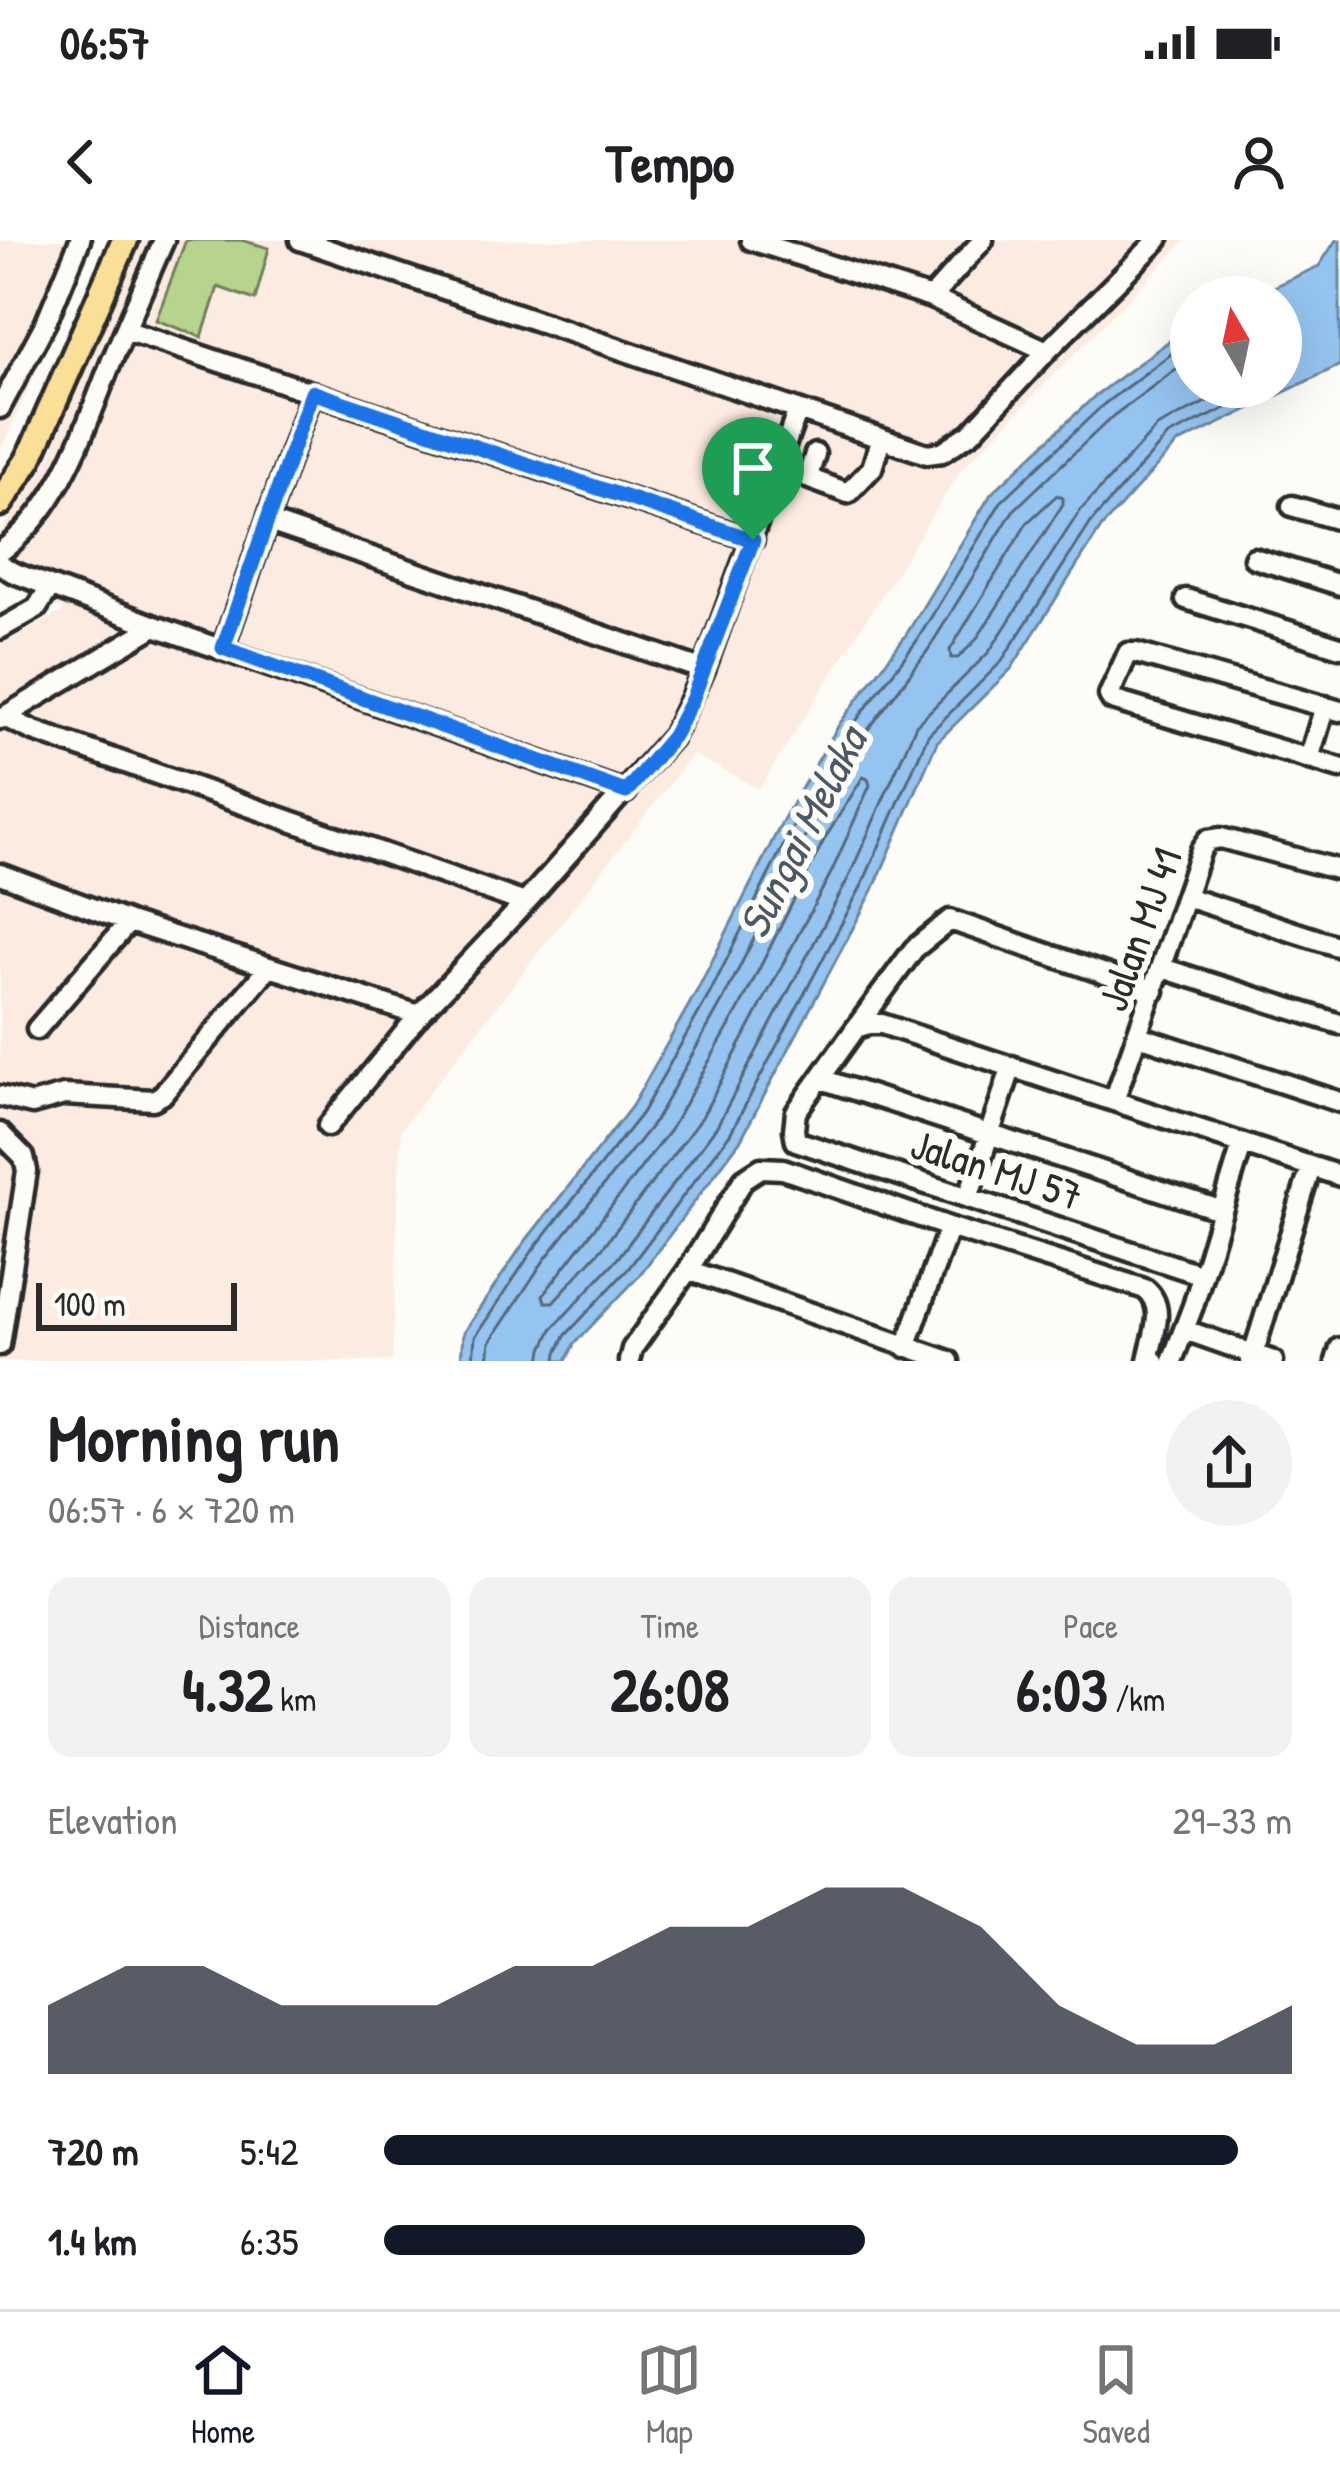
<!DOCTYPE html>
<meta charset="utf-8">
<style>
:root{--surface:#fff;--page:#f2f2f2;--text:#202124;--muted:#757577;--line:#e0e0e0;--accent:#111827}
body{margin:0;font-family:"Patrick Hand",sans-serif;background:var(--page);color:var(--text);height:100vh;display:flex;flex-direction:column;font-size:45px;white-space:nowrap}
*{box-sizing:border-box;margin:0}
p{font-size:39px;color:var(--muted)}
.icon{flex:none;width:66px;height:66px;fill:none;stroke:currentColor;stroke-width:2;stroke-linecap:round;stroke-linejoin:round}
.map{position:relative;height:1121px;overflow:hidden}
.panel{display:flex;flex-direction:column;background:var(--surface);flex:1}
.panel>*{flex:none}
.needle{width:78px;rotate:351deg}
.buttons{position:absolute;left:1170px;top:36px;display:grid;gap:24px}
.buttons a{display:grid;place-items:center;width:132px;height:132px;border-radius:50%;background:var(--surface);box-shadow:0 12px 48px #0002;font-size:60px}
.scale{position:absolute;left:36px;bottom:30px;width:201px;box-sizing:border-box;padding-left:12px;border:6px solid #2b2b2b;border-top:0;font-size:33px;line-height:42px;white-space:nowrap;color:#2b2b2b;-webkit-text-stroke:9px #fdfcf7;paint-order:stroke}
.pin{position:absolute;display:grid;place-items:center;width:102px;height:102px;color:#fff;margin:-123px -51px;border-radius:50% 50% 50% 0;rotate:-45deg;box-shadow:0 0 12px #0007}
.pin .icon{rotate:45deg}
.round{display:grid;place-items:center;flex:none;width:126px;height:126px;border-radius:63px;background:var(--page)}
.summary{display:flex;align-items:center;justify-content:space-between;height:204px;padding:0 48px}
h1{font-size:66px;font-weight:700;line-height:90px}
.figures{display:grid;grid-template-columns:repeat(3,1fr);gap:18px;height:204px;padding:12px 48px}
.figures div{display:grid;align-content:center;border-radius:24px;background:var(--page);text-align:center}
.figures b{font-size:60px;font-weight:700}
.figures small{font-size:33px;font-weight:400}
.figures p{font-size:33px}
.chart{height:336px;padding:24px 48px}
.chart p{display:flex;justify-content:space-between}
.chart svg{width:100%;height:216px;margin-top:12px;fill:var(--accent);opacity:.7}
ul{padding:0 48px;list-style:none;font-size:39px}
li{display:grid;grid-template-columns:192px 144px 1fr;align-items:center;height:90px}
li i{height:30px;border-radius:15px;background:var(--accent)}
.status{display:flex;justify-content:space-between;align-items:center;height:84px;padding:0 60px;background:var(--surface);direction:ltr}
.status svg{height:33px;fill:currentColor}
header{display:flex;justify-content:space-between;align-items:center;height:156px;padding:0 48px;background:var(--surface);font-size:54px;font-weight:700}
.tab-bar{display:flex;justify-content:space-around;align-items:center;height:168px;border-top:3px solid var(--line);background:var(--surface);font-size:33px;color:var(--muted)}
.tab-bar a{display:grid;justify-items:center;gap:6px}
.tab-bar .on{color:var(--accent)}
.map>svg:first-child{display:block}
.built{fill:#fcebe1}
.green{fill:#b6d48d;stroke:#70805c;stroke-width:3}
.water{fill:#95c4f0;stroke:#6b87a1;stroke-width:3}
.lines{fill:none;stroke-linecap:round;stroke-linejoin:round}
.shore{stroke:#55687a;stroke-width:3}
.minor-casing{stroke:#2b2b2b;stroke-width:27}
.major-casing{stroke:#2b2b2b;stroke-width:33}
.minor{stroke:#fdfcf7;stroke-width:18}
.major{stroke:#fadf96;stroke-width:24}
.route-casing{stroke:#fff;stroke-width:24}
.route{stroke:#1a73e8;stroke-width:15}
.labels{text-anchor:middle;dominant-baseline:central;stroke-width:12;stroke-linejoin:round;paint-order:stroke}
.street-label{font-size:42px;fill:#2b2b2b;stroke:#fdfcf7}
.water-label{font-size:45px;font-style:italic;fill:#4b5966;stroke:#fdfcf7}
</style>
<div class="status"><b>06:57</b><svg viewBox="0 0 49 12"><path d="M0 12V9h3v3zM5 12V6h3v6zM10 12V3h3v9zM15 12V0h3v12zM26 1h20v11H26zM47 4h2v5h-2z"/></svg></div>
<header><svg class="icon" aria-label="back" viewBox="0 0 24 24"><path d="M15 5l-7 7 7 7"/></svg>Tempo<svg class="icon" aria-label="person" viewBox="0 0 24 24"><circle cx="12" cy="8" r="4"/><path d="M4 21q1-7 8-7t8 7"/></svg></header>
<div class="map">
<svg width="1340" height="1121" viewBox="0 0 1340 1121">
<rect width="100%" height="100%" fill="#fdfcf7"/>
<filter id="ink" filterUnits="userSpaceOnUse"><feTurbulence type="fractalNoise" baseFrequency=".00833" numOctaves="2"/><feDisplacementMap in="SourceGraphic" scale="24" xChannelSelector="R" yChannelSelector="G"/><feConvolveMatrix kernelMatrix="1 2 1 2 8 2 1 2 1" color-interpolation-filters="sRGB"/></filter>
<g filter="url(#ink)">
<!-- built -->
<path class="built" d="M 0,0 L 94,0 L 0,212 Z
M 138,0 L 1186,0 L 961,230 L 759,549 L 693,514 L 401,889 L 392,1121 L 0,1121 L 0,405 L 64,371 L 0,331 L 0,292 L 45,228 Z"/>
<!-- green -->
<path class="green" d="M 186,0 L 241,0 L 269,8 L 255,60 L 218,47 L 202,97 L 156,80 Z"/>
<!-- water -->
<path class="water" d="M 1336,0 L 1340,0 L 1340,125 L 1177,204 L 1101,288 L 1011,429 L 937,502 L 873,650 L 740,901 L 638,1037 L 574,1104 L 566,1121 L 461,1121 L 463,1093 L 524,1003 L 632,866 L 699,747 L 784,578 L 840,483 L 906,395 L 991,254 L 1096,155 L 1191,85 L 1191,147 L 1281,147 L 1281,57 L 1251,57 L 1319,26 Z"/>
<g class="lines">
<!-- shore -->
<path class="shore" d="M 1057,255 L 1063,258 L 1063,264 L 976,400 L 958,418 L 951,418 L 950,410 L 1027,283 Z
M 863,537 L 868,539 L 870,545 L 832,631 L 702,877 L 603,1007 L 553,1062 L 545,1062 L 543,1055 L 670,890 L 739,769 L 824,600 Z
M 473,1121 L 475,1097 L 533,1010 L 642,873 L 710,753 L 794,584 L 850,489 L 916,402 L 1001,262 L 1104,164 L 1191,99
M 488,1121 L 490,1102 L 545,1019 L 655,881 L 723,760 L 808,591 L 862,498 L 928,410 L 1013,271 L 1113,176 L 1191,118
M 541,1121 L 543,1109 L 552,1089 L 617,1019 L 717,886 L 848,639 L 916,485 L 989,412 L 1079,272 L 1157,187 L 1235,147
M 556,1121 L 557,1113 L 565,1096 L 628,1029 L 730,894 L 862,645 L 928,495 L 1001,422 L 1092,281 L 1168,196 L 1270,147"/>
<!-- minor casing -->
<g class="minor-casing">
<path id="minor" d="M 300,0 L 927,214 L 942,212 L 971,193 L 1047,111 L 1158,0
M 751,0 L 931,58 L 1047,111
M 931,58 L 983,0
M 125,90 L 753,300
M 0,168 L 46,82 L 80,0
M 815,214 L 810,230 L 810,239 L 848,253 L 872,228 L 881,199
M 1292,266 L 1340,280
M 269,282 L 704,430
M 0,312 C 61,268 85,187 112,120 C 129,80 147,40 164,0
M 1254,318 L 1340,345
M 0,324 L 12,332 L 155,386 L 626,552
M 1186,359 L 1340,407
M 0,389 L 37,368 L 50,347
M 223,408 L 312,152
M 1340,471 L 1136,413 L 1128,413 L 1109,455 L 1112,460 L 1340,528
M 4,477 L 34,491 L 525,663
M 0,479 L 155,386
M 1309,519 L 1325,466
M 0,634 L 129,682 L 419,775
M 1186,657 L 1340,707
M 1162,728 L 1340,784
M 856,788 L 914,709 L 950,680 L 1154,751
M 37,789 L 129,682
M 1139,796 L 1340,862
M 821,839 L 1220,970
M 0,856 L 32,864 L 64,855 L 153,860 L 162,855 L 268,728
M 1114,861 L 1201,610 L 1208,600 L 1221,598 L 1340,630
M 328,886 L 419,775 L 525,663 L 673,496 L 704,430 L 798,170
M 0,893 L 24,917 L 27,931 L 0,1105
M 968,958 L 1012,826
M 688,1030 L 949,1121
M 1202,1035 L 796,901 L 794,890 L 796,872 L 856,788 L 869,784 L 882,784 L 1340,936
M 1185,1090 L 1273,1121
M 906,1107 L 949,987
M 629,1121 L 632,1109 L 688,1030 L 744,939 L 761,928 L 783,929 L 949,987 L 1145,1049 C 1167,1067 1153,1095 1148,1120 L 1154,1121
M 1172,1121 L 1193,1066 L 1242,905
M 1251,1121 L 1311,927
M 1336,1121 L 1340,1108"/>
</g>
<!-- major casing -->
<g class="major-casing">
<path id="major" d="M 0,263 L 29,219 L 125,0"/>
</g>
<!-- minor -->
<use href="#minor" class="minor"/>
<!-- major -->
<use href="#major" class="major"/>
</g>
</g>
<g class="lines" filter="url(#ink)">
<!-- route casing -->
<g class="route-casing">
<path id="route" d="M 312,152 L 753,300 L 692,460 L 673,496 L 626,552 L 223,408 Z"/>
</g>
<!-- route -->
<use href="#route" class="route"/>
</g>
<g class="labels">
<!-- street labels -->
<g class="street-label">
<text transform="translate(1139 689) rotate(-70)">Jalan MJ 41</text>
<text transform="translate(997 929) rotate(18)">Jalan MJ 57</text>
</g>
<!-- water labels -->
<g class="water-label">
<text transform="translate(801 592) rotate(-63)">Sungai Melaka</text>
</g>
</g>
</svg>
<div class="buttons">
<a><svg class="needle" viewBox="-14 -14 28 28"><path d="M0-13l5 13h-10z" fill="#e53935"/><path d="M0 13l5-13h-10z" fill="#757577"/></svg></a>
</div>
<div class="scale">100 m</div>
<div class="pin" style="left:753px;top:300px;background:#1e9e55"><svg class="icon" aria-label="arrive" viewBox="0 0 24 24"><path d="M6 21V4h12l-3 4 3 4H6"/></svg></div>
</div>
<section class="panel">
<div class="summary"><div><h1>Morning run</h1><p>06:57 · 6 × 720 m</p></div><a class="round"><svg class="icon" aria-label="share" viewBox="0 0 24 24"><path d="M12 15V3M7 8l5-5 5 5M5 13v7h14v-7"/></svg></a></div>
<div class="figures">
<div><p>Distance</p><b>4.32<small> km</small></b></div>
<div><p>Time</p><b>26:08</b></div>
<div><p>Pace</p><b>6:03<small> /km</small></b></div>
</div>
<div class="chart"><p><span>Elevation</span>29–33 m</p>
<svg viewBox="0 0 160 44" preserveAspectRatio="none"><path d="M0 44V30L10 22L20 22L30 30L40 30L50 30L60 22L70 22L80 14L90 14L100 6L110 6L120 14L130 30L140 38L150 38L160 30V44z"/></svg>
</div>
<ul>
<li><b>720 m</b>5:42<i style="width:94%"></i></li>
<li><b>1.4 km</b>6:35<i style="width:53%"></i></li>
</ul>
</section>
<nav class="tab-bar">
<a class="on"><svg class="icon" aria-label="home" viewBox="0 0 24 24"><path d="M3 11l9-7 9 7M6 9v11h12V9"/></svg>Home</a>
<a><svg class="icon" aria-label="map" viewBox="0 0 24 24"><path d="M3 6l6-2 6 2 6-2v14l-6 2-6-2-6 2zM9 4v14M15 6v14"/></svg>Map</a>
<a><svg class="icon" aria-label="saved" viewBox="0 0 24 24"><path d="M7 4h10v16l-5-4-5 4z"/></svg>Saved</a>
</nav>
